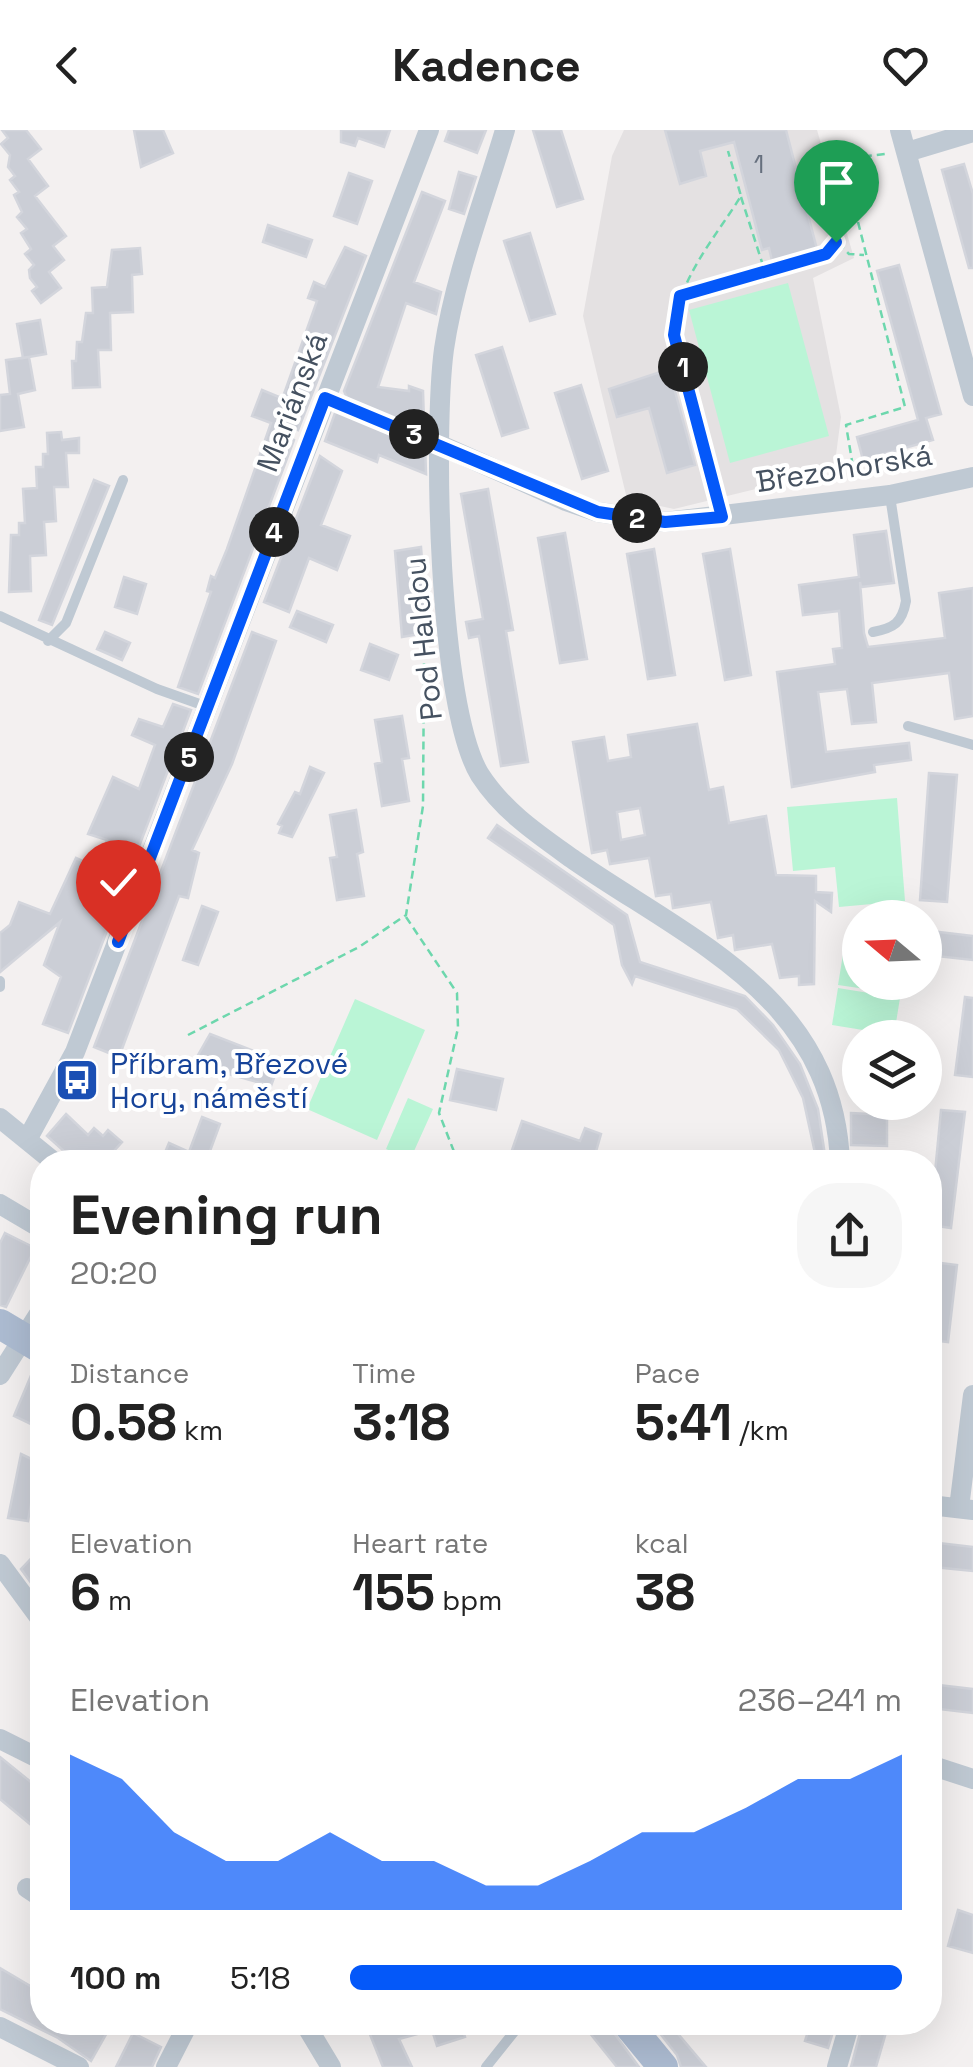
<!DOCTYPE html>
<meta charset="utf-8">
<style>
:root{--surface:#fff;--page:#f6f6f6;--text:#222;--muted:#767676;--accent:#0458f9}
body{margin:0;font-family:"Space Grotesk",sans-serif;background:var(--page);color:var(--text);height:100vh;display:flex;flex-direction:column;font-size:38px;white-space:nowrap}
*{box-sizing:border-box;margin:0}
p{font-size:32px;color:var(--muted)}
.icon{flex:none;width:55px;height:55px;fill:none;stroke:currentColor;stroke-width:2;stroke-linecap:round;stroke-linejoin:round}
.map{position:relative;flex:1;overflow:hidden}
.side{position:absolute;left:30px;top:1020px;width:912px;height:885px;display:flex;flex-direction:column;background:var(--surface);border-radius:40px;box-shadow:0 10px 40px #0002}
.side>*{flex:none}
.needle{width:65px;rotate:289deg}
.buttons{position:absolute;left:842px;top:770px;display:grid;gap:20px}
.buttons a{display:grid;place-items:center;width:100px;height:100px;border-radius:50%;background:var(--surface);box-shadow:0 10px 40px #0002;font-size:50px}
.pin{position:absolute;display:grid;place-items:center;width:85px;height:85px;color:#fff;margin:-102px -42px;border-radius:50% 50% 50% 0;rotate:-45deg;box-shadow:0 0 10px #0007}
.pin .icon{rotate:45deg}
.km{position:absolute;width:50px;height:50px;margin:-25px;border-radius:50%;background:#222;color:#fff;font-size:28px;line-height:50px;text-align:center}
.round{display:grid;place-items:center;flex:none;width:105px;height:105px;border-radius:40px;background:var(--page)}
.overview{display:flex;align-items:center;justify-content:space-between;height:170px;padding:0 40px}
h1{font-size:55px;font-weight:600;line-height:75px}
.stats{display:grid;grid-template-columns:repeat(3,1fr);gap:15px;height:170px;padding:10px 40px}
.stats div{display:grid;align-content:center}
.stats b{font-size:50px;font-weight:600}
.stats small{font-size:28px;font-weight:400}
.stats p{font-size:28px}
.chart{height:280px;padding:20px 40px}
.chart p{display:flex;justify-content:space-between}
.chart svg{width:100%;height:180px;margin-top:10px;fill:var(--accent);opacity:.7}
ul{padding:0 40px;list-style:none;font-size:32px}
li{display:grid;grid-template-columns:160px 120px 1fr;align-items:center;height:75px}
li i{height:25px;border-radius:12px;background:var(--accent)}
header{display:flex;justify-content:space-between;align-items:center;height:130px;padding:0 40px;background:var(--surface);font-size:45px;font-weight:600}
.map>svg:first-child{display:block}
.education{fill:#e4e1e2}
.pitch{fill:#baf5d6}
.building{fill:#cbced6;stroke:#d3d5dc;stroke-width:2.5;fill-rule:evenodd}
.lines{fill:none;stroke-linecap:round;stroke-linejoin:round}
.path{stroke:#6dd7ad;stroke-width:2.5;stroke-dasharray:8 5;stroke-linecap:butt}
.lane{stroke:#bfc9d3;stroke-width:10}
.street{stroke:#bfc9d3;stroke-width:20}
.primary{stroke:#adbcd2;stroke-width:30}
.route-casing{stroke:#fff;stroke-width:20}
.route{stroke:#0458f9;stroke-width:12}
.labels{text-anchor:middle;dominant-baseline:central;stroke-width:8;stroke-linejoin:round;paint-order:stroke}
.number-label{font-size:25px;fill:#66707e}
.street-label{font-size:30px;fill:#455160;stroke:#fff}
.transit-label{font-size:30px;fill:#164399;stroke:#fff;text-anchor:start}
</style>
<header><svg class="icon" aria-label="back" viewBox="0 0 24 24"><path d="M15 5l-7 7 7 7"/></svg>Kadence<svg class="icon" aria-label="heart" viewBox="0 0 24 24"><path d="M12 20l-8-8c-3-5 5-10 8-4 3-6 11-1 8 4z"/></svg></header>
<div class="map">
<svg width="973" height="1937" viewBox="0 0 973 1937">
<rect width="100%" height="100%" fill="#f3f0f0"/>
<!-- education -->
<path class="education" d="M 624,0 L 817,0 L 854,128 L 813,148 L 841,287 L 834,340 L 674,379 L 627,369 L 583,186 L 612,26 Z"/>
<!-- pitch -->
<path class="pitch" d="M 788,153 L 829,306 L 730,333 L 689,180 Z
M 897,668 L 905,771 L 839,777 L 835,737 L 793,741 L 787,677 Z
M 844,818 L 860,820 L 860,852 L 901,853 L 900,864 L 838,855 Z
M 838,858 L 900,868 L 894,905 L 832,895 Z
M 355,869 L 425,900 L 377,1010 L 307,979 Z
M 408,968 L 433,979 L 410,1030 L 386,1019 Z"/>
<!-- building -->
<path class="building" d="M 2,0 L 26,0 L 41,19 L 28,29 L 48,56 L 35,66 L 66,106 L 53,116 L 64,130 L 49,142 L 61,158 L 41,173 L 32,161 L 37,157 L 30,148 L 29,140 L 34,135 L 25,124 L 31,119 L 21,103 L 27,99 L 17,87 L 22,82 L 14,65 L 19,62 L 10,50 L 15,46 L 8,37 L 10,25 L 1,14 L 8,8 Z
M 134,0 L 163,0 L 173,23 L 141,37 Z
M 341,0 L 390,0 L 384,17 L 358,8 L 355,16 L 341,12 Z
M 449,0 L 486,0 L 477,23 L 445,11 Z
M 533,0 L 561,0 L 583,69 L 557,77 Z
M 665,0 L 786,0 L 818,123 L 773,135 L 769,118 L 762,120 L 734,12 L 700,21 L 706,46 L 680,54 Z
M 964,34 L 973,64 L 973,138 L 969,138 L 942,40 Z
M 459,42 L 476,47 L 464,84 L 449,79 Z
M 349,43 L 372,51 L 357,94 L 334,86 Z
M 422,62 L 445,71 L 414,152 L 441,162 L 436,184 L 406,173 L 378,257 L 409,261 L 409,256 L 423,261 L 424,292 L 405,302 L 425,311 L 426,344 L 379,325 L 377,332 L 325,311 L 335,283 L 351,277 L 344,261 Z
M 268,95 L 312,110 L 306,127 L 263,112 Z
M 530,103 L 555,184 L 530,191 L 504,111 Z
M 345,117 L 366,126 L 298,300 L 286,295 L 283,302 L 294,310 L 198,564 L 178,557 L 211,462 L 207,461 L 211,446 L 215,448 L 227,419 L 271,293 L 252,286 L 262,260 L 279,267 L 284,264 L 317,171 L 308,168 L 314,152 L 325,157 Z
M 140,118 L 142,144 L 132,145 L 133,182 L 110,183 L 111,220 L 98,220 L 100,257 L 73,258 L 72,231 L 76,231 L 77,212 L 82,212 L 86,183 L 93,183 L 92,158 L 107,157 L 112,120 Z
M 899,135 L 941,284 L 926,288 L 933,310 L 863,330 L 857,307 L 918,290 L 877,141 Z
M 40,190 L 46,224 L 23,228 L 17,194 Z
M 502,217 L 528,298 L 502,306 L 476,225 Z
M 29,227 L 35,260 L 18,264 L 24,297 L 0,301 L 0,265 L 10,264 L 6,230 Z
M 669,239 L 695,335 L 667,343 L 649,278 L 617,287 L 609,259 Z
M 581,255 L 608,341 L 582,349 L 555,263 Z
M 61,302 L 62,310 L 79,308 L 79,323 L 66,323 L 68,357 L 54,357 L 56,391 L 44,392 L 46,425 L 30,426 L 31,461 L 9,462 L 11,405 L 19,405 L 19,393 L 25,393 L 23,359 L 37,358 L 36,337 L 43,337 L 43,324 L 48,324 L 47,303 Z
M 320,326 L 342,341 L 321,395 L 350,406 L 337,440 L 309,428 L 289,482 L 264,472 Z
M 94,350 L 109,356 L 52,495 L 39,490 Z
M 488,359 L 513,500 L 506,501 L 528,632 L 501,636 L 479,506 L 469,508 L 466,492 L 483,489 L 461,364 Z
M 886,401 L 894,453 L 861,457 L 860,452 L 864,503 L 868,517 L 945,508 L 939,463 L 973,458 L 973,586 L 955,589 L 949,543 L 872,553 L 876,592 L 852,594 L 847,559 L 818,562 L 826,622 L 909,613 L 911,630 L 874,635 L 875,642 L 792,657 L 777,542 L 835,534 L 833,519 L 842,518 L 839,481 L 803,485 L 799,455 L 859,447 L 854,405 Z
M 565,403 L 587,529 L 560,533 L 538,408 Z
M 421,417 L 423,443 L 430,458 L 422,460 L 431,502 L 402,507 L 395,421 Z
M 654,419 L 675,545 L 648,549 L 627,424 Z
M 730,419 L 751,545 L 725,550 L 703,424 Z
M 124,447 L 146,454 L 137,484 L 115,477 Z
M 297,481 L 333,495 L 326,512 L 290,497 Z
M 105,502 L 130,513 L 122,530 L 97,519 Z
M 252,502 L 276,511 L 232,634 L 192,720 L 199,723 L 188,768 L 179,766 L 119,927 L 94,917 Z
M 370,514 L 398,525 L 389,550 L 361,540 Z
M 173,574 L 191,580 L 68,903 L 43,894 L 61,847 L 44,835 L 60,792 L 0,842 L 0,803 L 10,795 L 19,772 L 50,784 L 76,728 L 98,738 L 107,710 L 88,704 L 113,647 L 139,659 L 155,615 L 132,605 L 139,589 L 163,597 Z
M 402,586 L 409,628 L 402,629 L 409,671 L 382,676 L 375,634 L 382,632 L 375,590 Z
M 697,594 L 709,660 L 723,657 L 729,693 L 766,686 L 776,745 L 816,746 L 816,762 L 832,763 L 831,782 L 815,771 L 814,854 L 799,855 L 799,846 L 780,848 L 772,814 L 735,820 L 733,805 L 718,808 L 711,772 L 673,778 L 671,764 L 656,766 L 649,728 L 610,734 L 607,720 L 592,723 L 573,612 L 604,607 L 608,631 L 631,627 L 628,605 ZM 640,678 L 645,705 L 621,710 L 617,682 Z
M 310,637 L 324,643 L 292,707 L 279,703 L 282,696 L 278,694 L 295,662 L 300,664 Z
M 929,643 L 957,645 L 947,772 L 920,770 Z
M 356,680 L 363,722 L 357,724 L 364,766 L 337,770 L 330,728 L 337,727 L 330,685 Z
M 497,695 L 627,785 L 640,832 L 745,866 L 773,895 L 800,934 L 818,979 L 826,1032 L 817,1032 L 803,968 L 779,920 L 737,879 L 635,846 L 632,854 L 622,835 L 614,795 L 488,708 Z
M 202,776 L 218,782 L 198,835 L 183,830 Z
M 939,802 L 973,806 L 973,830 L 936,826 Z
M 965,867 L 973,868 L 973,947 L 955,945 Z
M 210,904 L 280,931 L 271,956 L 193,934 Z
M 457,939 L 503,949 L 496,980 L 450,970 Z
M 941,980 L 965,982 L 951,1098 L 930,1095 Z
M 851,983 L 887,985 L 887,1016 L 851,1015 Z
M 66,984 L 88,1005 L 94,998 L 103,1006 L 108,1000 L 122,1012 L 113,1022 L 125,1032 L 76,1032 L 47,1006 Z
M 202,987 L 220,994 L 207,1029 L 214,1032 L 161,1032 L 169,1013 L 189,1022 Z
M 522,991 L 580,1011 L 585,998 L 601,1004 L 593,1032 L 529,1032 L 510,1026 Z
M 5,1103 L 35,1118 L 6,1177 L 0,1175 L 0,1113 Z
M 933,1132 L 957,1135 L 948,1212 L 930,1210 Z
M 35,1236 L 42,1238 L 42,1278 L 35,1296 L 14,1286 Z
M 21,1324 L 42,1334 L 42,1354 L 35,1352 L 28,1391 L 8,1388 Z
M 930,1412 L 973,1417 L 973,1441 L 934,1437 Z
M 42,1417 L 42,1468 L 21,1439 Z
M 930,1554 L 973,1559 L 973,1583 L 930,1578 Z
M 0,1627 L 42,1661 L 42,1704 L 0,1669 Z
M 958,1780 L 973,1785 L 973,1823 L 948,1816 Z
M 0,1838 L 42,1863 L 42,1892 L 113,1892 L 91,1931 L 58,1908 L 0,1879 Z
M 365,1892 L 461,1892 L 465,1907 L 437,1916 L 432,1900 L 399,1909 L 412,1937 L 383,1937 Z
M 581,1892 L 606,1892 L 639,1937 L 617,1937 Z
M 651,1892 L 668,1892 L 706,1937 L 681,1937 L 677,1925 Z
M 811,1892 L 836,1892 L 828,1918 L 805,1911 Z
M 863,1892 L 889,1892 L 876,1937 L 851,1937 Z
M 133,1903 L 161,1917 L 152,1937 L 116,1937 Z"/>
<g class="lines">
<!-- path -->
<path class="path" d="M 842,29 L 905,277 L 846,295 L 855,349
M 801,42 L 842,29 L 885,24
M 741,67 L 768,151
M 838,113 L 849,124 L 864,125
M 683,165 L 831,119 L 838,103 L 821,35
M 345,275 L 421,307
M 716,366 L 674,205 C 674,154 715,108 741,66 L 728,21
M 406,787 L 457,863 L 458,898 L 439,983 L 458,1032
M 188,905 L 359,817 L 406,785 L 423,676 L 424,531"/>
<!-- lane -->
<path class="lane" d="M 0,486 L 157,559 L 208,577
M 873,502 C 894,498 902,493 906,471 L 890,366
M 48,511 L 66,493 L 123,350
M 908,596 L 973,615
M 0,851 L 0,857
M 486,1937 L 522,1892"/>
<!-- street -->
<path class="street" d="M 505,0 C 484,71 455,145 444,219 C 433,302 438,577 480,645 C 504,682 539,705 574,730 C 693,812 833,868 840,1032
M 900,0 L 973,266
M 907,22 L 973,2
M 438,314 L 566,371 L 598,382 L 665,392 L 890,365 L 973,347
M 0,988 L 54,1032
M 28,1008 L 75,922 L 429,0
M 0,1074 L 42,1099
M 0,1245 L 42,1179
M 930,1375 L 973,1380
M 959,1378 L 973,1265
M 0,1434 L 42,1491
M 0,1609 L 42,1630
M 930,1635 L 973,1649
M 27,1758 L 42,1768
M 304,1892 L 331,1937
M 0,1897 L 79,1937
M 166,1937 L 189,1892
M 837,1937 L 850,1892"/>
<!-- primary -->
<path class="primary" d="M 0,1194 L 42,1219
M 626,1892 L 663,1937"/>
</g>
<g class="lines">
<!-- route casing -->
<g class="route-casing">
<path id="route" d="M 118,812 L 325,268 L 598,382 L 665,392 L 722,387 L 674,205 L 680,166 L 826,124 L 836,112"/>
</g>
<!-- route -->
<use href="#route" class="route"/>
</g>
<!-- icons -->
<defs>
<g id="bus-square" transform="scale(2.25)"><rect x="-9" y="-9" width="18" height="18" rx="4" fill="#1a4fb4" stroke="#fff"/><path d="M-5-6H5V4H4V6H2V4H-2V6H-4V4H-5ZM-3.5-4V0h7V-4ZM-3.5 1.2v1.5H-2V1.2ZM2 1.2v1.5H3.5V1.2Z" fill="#fff"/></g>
</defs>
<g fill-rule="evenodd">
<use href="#bus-square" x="77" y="950"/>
</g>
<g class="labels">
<!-- number labels -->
<g class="number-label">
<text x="759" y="34">1</text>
</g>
<!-- street labels -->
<g class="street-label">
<text transform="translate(292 272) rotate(-69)">Mariánská</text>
<text transform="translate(844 338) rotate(-9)">Březohorská</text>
<text transform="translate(423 509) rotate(-96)">Pod Haldou</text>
</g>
<!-- transit labels -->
<g class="transit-label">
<text x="110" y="933">Příbram, Březové<tspan x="110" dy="34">Hory, náměstí</tspan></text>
</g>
</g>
</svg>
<div class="buttons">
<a><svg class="needle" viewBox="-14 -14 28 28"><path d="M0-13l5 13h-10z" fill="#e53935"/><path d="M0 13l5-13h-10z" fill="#767676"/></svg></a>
<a><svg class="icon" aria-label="layers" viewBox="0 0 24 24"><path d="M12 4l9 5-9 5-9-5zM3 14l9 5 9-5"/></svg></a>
</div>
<div class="pin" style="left:836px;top:112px;background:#1e9e55"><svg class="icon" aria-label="arrive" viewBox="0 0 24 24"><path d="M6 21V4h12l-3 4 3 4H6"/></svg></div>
<div class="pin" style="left:118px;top:812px;background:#d93025"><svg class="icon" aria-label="check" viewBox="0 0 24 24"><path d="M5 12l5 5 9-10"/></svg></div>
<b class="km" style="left:683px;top:237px">1</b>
<b class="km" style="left:637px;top:388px">2</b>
<b class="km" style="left:414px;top:304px">3</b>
<b class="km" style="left:274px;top:402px">4</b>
<b class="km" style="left:189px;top:627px">5</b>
<section class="side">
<div class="overview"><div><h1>Evening run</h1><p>20:20</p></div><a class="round"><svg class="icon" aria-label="share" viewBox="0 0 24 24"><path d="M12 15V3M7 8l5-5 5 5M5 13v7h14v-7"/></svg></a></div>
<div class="stats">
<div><p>Distance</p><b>0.58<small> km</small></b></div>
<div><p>Time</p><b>3:18</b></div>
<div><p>Pace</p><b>5:41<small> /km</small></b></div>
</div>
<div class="stats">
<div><p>Elevation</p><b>6<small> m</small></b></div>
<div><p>Heart rate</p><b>155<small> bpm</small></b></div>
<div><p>kcal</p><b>38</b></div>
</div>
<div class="chart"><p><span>Elevation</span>236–241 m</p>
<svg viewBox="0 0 160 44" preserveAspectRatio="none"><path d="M0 44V6L10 12L20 25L30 32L40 32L50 25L60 32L70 32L80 38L90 38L100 32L110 25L120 25L130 19L140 12L150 12L160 6V44z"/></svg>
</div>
<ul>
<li><b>100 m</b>5:18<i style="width:100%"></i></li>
</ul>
</section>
</div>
